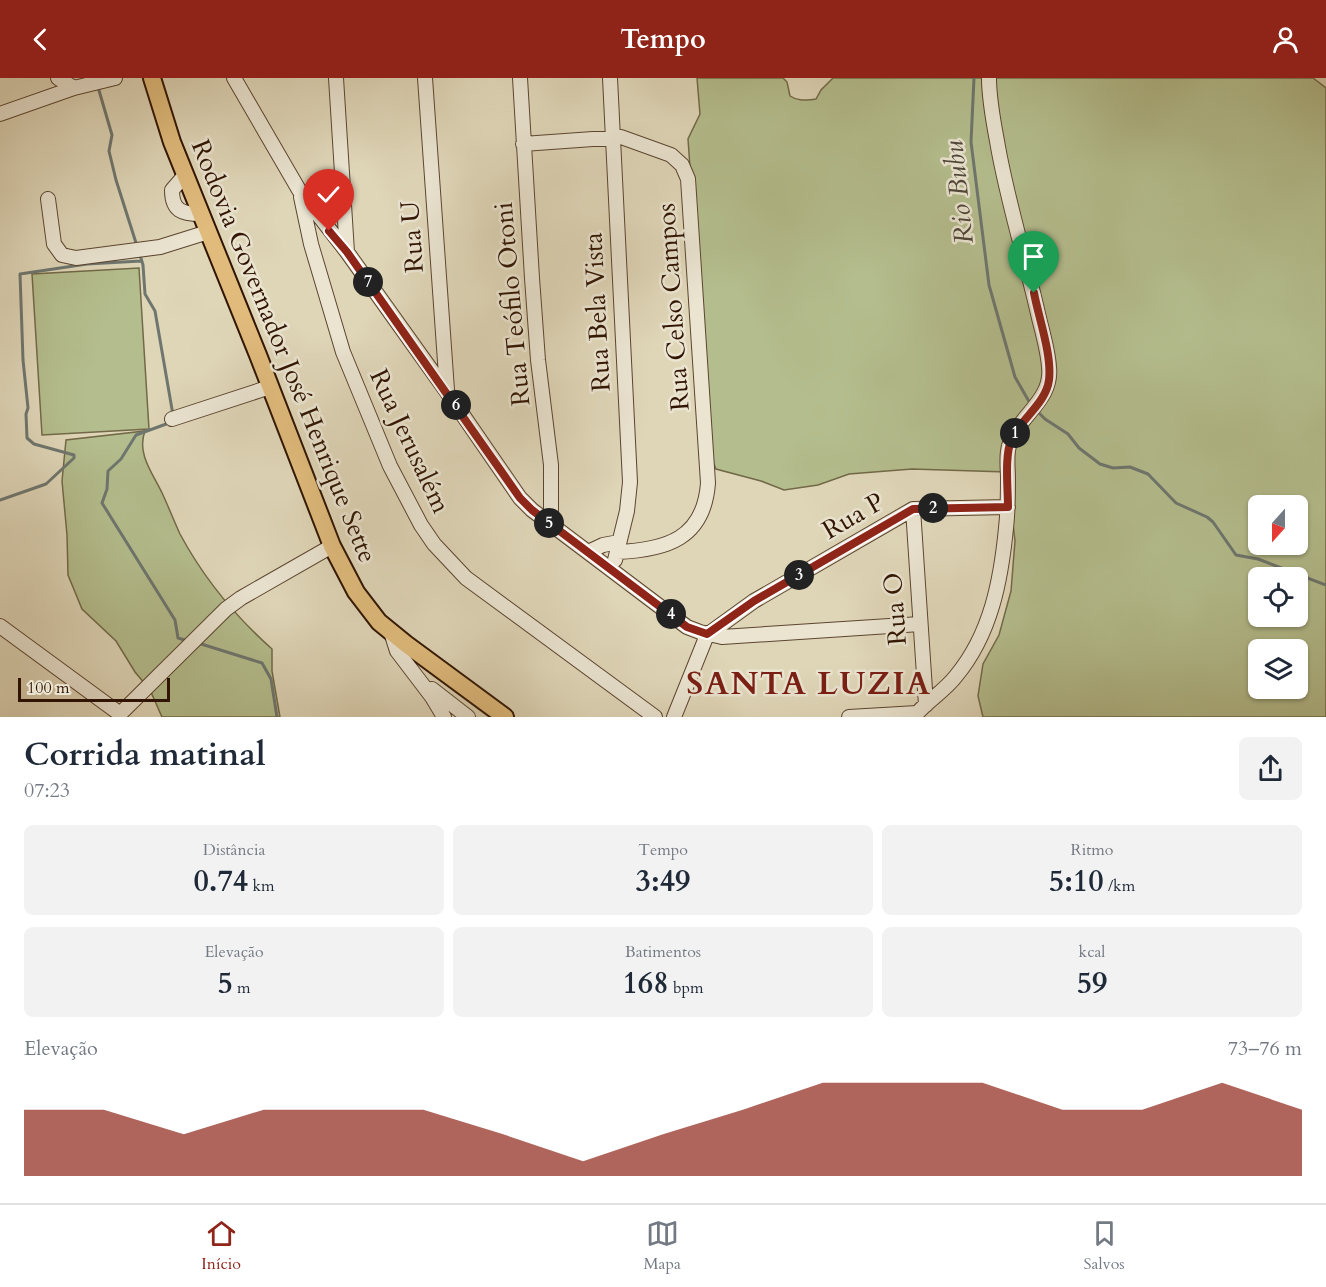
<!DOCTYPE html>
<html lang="pt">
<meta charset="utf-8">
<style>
:root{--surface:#fff;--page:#f2f2f3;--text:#1f2937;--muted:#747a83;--line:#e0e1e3;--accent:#8f2418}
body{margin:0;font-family:Cardo,serif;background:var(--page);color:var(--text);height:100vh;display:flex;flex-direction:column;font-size:22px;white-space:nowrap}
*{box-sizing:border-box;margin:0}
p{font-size:20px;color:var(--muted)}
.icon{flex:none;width:33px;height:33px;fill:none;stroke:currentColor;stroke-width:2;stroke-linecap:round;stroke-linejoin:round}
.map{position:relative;height:639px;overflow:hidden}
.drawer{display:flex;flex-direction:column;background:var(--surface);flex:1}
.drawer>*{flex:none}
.needle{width:39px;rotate:201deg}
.buttons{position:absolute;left:1248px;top:417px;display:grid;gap:12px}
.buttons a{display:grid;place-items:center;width:60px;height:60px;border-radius:9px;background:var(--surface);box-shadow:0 2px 4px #0004;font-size:30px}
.scale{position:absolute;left:18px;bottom:15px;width:152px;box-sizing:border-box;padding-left:6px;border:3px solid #311502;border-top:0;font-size:16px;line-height:21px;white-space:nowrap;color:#311502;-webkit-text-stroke:4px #eae4d1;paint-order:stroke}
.pin{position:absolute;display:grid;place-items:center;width:51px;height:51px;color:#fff;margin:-62px -26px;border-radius:50% 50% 50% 0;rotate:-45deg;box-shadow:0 0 6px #0007}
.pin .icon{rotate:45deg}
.km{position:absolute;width:30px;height:30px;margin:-15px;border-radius:50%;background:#222;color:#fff;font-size:16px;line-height:30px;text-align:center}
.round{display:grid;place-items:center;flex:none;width:63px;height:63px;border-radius:9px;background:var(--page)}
.overview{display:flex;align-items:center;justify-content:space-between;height:102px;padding:0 24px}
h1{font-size:33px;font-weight:800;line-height:45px}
.metrics{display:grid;grid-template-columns:repeat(3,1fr);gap:9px;height:102px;padding:6px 24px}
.metrics div{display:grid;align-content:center;border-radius:9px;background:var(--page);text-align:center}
.metrics b{font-size:30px;font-weight:800}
.metrics small{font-size:16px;font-weight:400}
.metrics p{font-size:16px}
.chart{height:168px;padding:12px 24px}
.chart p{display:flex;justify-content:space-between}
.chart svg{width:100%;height:108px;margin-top:6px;fill:var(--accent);opacity:.7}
header{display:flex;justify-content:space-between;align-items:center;height:78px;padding:0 24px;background:var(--accent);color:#fff;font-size:27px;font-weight:800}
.tabs{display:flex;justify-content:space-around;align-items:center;height:84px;border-top:2px solid var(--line);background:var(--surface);font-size:16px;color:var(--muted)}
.tabs a{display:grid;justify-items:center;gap:3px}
.tabs .active{color:var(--accent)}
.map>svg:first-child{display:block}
.green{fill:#b4bd8d;stroke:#726948;stroke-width:1.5;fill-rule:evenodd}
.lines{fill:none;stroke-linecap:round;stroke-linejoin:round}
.stream{stroke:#6e766f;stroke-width:3}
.minor-casing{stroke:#5c4530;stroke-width:16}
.major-casing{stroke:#311502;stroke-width:20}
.minor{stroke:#eae4d1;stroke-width:14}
.major{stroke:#e0bb7c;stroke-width:16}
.route-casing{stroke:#fff;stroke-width:12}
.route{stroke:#8f2418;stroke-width:8}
.labels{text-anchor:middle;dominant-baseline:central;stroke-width:5;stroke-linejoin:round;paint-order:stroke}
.street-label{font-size:26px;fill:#311502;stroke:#eae4d1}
.water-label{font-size:27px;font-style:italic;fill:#4f4639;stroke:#eae4d1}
.district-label{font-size:32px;font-weight:bold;letter-spacing:1.5px;fill:#7a1f14;stroke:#eae4d1}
</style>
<header><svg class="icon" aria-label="back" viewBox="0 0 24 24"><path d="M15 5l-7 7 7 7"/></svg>Tempo<svg class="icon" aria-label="person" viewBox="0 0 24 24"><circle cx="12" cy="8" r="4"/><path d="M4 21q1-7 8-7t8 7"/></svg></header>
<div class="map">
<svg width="1326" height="639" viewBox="0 0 1326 639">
<rect width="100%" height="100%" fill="#dfd6b8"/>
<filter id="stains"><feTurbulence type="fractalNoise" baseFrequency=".00333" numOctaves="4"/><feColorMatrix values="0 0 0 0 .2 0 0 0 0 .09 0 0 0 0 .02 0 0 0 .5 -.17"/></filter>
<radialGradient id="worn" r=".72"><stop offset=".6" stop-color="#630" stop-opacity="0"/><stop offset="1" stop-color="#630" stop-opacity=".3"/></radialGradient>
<!-- green -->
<path class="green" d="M 697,0 L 783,0 L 787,4 L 790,18 C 799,24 807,22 816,21 L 821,12 L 833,0 L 1313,0 L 1326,10 L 1326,639 L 983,639 L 978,618 L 983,586 L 999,557 L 1011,513 L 1015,463 L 1007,394 L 912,391 L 849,396 L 818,407 L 784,412 L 761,403 L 716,391 L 710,377 L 688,61 L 700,36 ZM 1258,428 L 1298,428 L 1298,466 L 1258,466 ZM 1258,500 L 1298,500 L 1298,538 L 1258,538 ZM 1258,572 L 1298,572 L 1298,610 L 1258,610 Z
M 139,190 L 149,351 L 42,357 L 32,196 Z
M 145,353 C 136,376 154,397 163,417 C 169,430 174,443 180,456 C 203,499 236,539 272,571 L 272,593 L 280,639 L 162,639 L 150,612 L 135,594 L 116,563 L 82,531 L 68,497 L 67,457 L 62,403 L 66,362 Z"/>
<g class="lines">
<!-- stream -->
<path class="stream" d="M 974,0 L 971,64 L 989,207 L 1015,299 L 1031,327
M 98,9 L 112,57 L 109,73 L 116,102 L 137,168
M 140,177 L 143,187 L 145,216 L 155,233 L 173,337
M 1036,332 L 1045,341 L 1068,356 L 1079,370 L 1100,386 L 1113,390 L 1130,389 L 1148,396 L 1176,425 L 1207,439 L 1213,444 L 1236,477 L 1258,481 L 1326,507
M 169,345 L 136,357 L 121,381 L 108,393 L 107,411 L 102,425 L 175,542 L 178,560 L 188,563
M 0,422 L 46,406 L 74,380 L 74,377 L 34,366 L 27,360 L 26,336 L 28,330 L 23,282 L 20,196 L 87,186 L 141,183
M 198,565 L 262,585 L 271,601 L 277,639"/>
<!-- minor casing -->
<g class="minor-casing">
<path id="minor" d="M 58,0 L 74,10
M 234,0 L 299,112 L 347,174 L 447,314 L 520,420 L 532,432 L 687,549 L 700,554 L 722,559 L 920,546
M 336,0 L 347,174
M 425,0 L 447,312
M 520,0 L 532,200 L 538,282 L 551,387 L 551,447
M 610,0 L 630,404 L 627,433 L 615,482
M 0,36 L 74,10 L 115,0
M 523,66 L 621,59 L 671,77 L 682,87 L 688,101 L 708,405 C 704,461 666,472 617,474
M 185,97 L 172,112 C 172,133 182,136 201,136
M 301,119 L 311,166 L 343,274 L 390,388 L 421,447 L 434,466 L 466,500 L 655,639
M 48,121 L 54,166 L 62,177 L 76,180 L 160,169 L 208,154
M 172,341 L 270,309
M 913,431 L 926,627
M 588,474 L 603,467 L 619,464
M 0,548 L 120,636 L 226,531 L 241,520 L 332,468
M 391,554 L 397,573 L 432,619 L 444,639
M 432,611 L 468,639
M 674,639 L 707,557 L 754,523 L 913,431 L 1008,429
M 849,639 L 917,635
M 914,639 C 925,624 944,614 956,598 C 991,556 1001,502 1006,450 C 1008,433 1008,417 1008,400 C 1008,390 1006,378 1009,368 C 1017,338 1053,323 1049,289 C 1048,273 1043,256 1039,240 C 1026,181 1007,123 997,63 C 993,42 989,21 989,0"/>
</g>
<!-- major casing -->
<g class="major-casing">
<path id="major" d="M 152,0 L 172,64 L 258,277 L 332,468 L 356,514 L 379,544 L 406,566 L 505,639"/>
</g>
<!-- minor -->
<use href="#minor" class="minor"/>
<!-- major -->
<use href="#major" class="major"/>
</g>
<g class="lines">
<!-- route casing -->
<g class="route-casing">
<path id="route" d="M 329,153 L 347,174 L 520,420 L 532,432 L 687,549 L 707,556 L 754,523 L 913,431 L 1008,429 C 1008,410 1004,377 1012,360 C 1022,340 1046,325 1049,302 C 1052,277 1039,241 1034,215"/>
</g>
<!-- route -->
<use href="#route" class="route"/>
</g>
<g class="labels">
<!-- street labels -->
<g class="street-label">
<text transform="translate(412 159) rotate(-94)">Rua U</text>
<text transform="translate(512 226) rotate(-95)">Rua Teófilo Otoni</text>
<text transform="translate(673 229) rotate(-94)">Rua Celso Campos</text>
<text transform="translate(597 234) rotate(-93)">Rua Bela Vista</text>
<text transform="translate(284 273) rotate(68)">Rodovia Governador José Henrique Sette</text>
<text transform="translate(410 363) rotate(65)">Rua Jerusalém</text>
<text transform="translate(853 438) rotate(-30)">Rua P</text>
<text transform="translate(895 531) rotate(-94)">Rua O</text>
</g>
<!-- water labels -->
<g class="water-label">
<text transform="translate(959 114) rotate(-96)">Rio Bubu</text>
</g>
<!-- district labels -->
<g class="district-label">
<text x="809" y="606">SANTA LUZIA</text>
</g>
</g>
<rect width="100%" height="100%" filter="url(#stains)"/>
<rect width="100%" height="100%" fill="url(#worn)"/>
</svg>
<div class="buttons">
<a><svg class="needle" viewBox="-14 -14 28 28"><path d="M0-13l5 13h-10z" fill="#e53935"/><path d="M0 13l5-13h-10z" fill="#747a83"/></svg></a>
<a><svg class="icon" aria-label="locate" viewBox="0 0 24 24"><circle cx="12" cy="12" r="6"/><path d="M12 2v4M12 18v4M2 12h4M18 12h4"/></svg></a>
<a><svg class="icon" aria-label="layers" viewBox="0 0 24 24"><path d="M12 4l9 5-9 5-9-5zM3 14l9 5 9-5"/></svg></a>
</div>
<div class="scale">100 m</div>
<div class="pin" style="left:1034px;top:215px;background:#1e9e55"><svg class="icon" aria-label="arrive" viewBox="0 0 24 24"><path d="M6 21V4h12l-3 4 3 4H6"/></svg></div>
<div class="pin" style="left:329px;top:153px;background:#d93025"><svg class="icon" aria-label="check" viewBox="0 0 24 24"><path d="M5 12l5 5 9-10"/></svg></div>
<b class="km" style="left:1015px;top:355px">1</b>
<b class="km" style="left:933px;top:430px">2</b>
<b class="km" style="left:799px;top:497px">3</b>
<b class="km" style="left:671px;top:536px">4</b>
<b class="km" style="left:549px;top:445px">5</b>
<b class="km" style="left:456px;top:327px">6</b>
<b class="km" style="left:368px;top:204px">7</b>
</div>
<section class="drawer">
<div class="overview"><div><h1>Corrida matinal</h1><p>07:23</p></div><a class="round"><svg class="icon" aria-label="share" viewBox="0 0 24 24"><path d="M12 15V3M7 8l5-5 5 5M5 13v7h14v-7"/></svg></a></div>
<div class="metrics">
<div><p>Distância</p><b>0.74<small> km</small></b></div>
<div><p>Tempo</p><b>3:49</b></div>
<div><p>Ritmo</p><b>5:10<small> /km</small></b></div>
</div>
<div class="metrics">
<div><p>Elevação</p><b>5<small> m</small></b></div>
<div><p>Batimentos</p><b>168<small> bpm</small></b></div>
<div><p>kcal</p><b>59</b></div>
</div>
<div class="chart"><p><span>Elevação</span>73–76 m</p>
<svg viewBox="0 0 160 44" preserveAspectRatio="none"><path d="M0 44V17L10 17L20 27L30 17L40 17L50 17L60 27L70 38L80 27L90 17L100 6L110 6L120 6L130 17L140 17L150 6L160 17V44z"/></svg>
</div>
</section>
<nav class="tabs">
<a class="active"><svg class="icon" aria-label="home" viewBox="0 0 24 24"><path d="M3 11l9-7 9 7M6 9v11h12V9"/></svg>Início</a>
<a><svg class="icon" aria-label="map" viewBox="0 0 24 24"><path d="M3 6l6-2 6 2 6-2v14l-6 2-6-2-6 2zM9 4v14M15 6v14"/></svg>Mapa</a>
<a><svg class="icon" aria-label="saved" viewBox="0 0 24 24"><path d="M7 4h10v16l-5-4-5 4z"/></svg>Salvos</a>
</nav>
